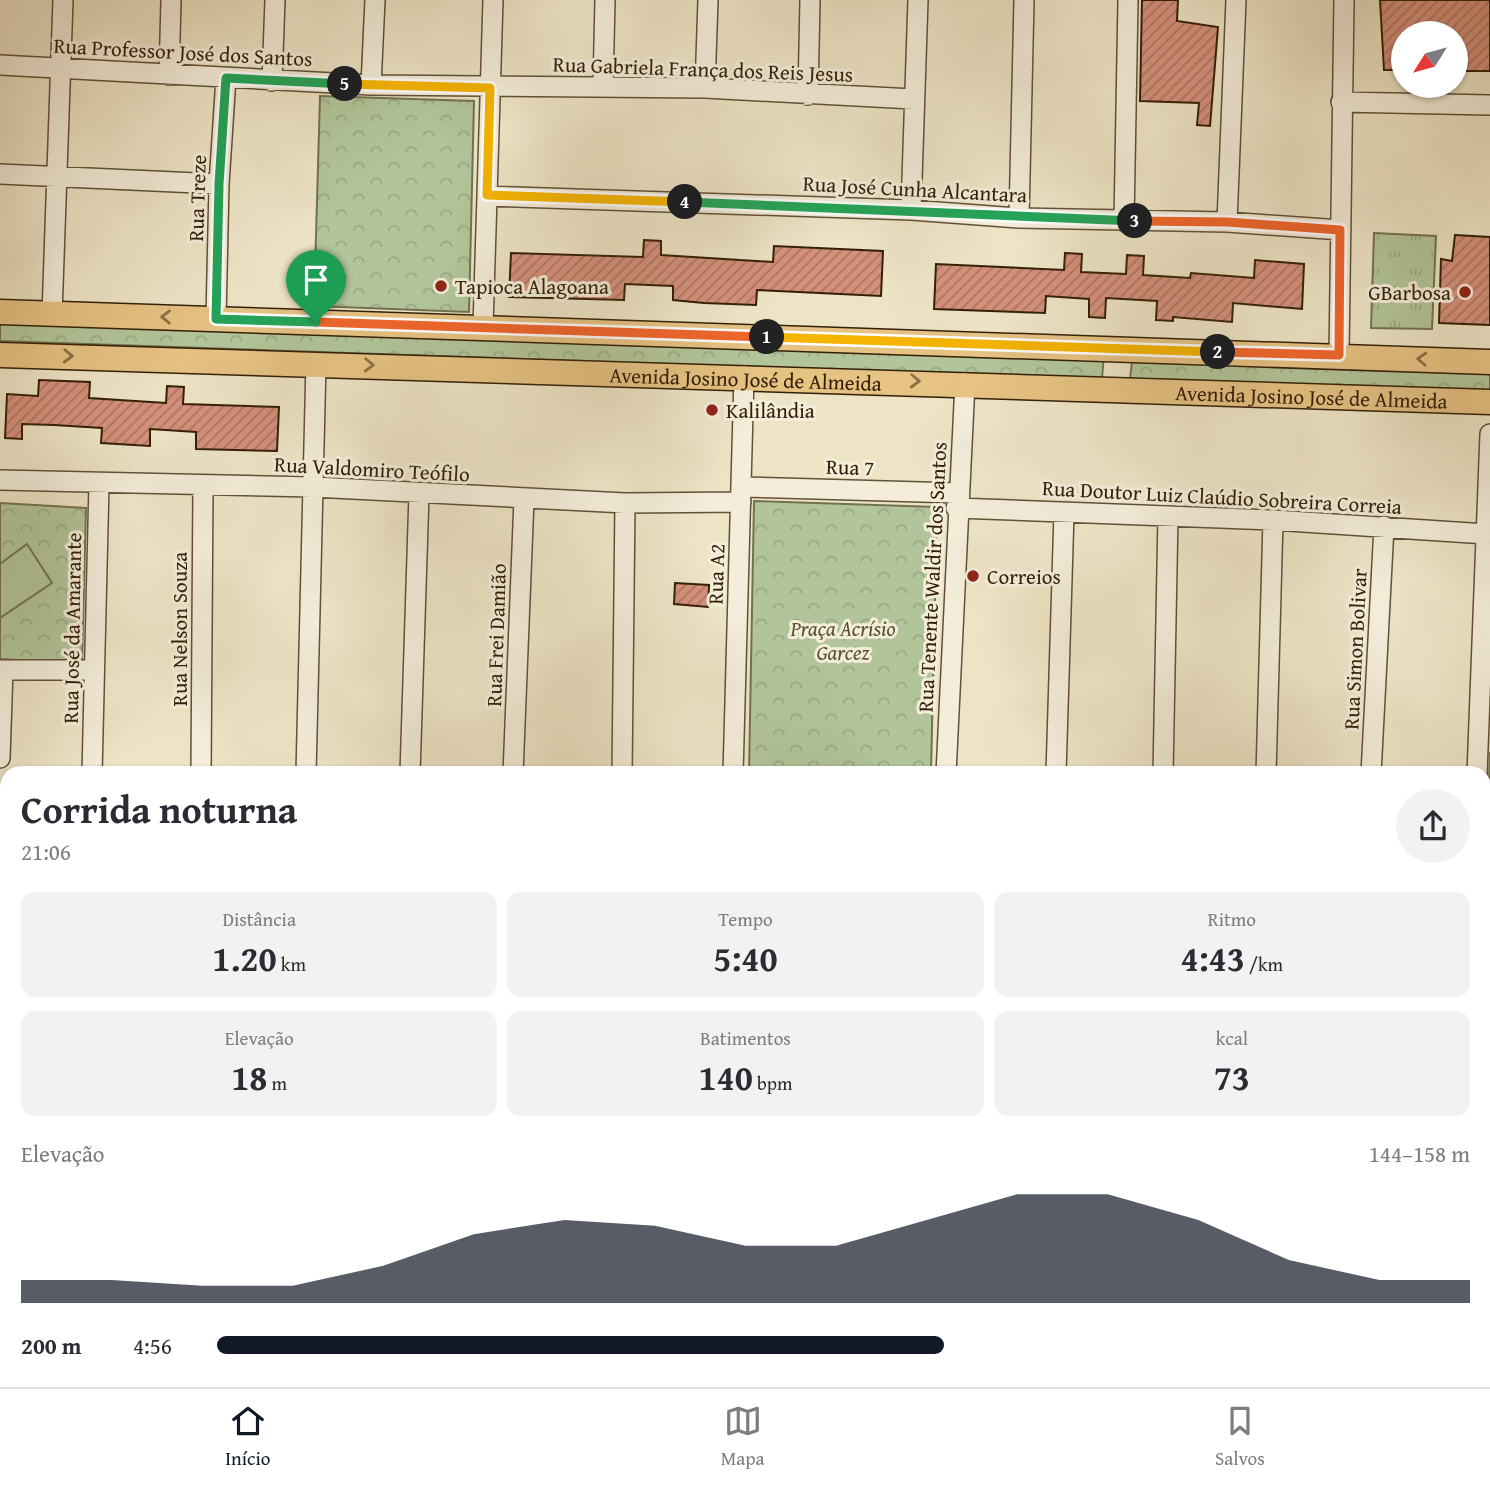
<!DOCTYPE html>
<html lang="pt">
<meta charset="utf-8">
<style>
:root{--surface:#fff;--page:#f2f2f3;--text:#2b2b33;--muted:#7c7c81;--line:#e1e1e2;--accent:#111827}
body{margin:0;font-family:"Gentium Book Plus",serif;background:var(--page);color:var(--text);height:100vh;display:flex;flex-direction:column;font-size:26px;white-space:nowrap}
*{box-sizing:border-box;margin:0}
p{font-size:23px;color:var(--muted)}
.icon{flex:none;width:38px;height:38px;fill:none;stroke:currentColor;stroke-width:2;stroke-linecap:round;stroke-linejoin:round}
.map{position:relative;flex:1;overflow:hidden}
.details{position:absolute;left:0px;top:766px;width:1491px;height:621px;display:flex;flex-direction:column;background:var(--surface);border-radius:21px 21px 0 0;box-shadow:0 2px 5px #0004}
.details>*{flex:none}
.needle{width:46px;rotate:233deg}
.buttons{position:absolute;left:1391px;top:21px;display:grid;gap:14px}
.buttons a{display:grid;place-items:center;width:77px;height:77px;border-radius:50%;background:var(--surface);box-shadow:0 2px 5px #0004;font-size:35px}
.pin{position:absolute;display:grid;place-items:center;width:60px;height:60px;color:#fff;margin:-72px -30px;border-radius:50% 50% 50% 0;rotate:-45deg;box-shadow:0 0 7px #0007}
.pin .icon{rotate:45deg}
.km{position:absolute;width:35px;height:35px;margin:-18px;border-radius:50%;background:#222;color:#fff;font-size:19px;line-height:35px;text-align:center}
.round{display:grid;place-items:center;flex:none;width:74px;height:74px;border-radius:37px;background:var(--page)}
.summary{display:flex;align-items:center;justify-content:space-between;height:119px;padding:0 21px}
h1{font-size:38px;font-weight:700;line-height:52px}
.figures{display:grid;grid-template-columns:repeat(3,1fr);gap:10px;height:119px;padding:7px 21px}
.figures div{display:grid;align-content:center;border-radius:14px;background:var(--page);text-align:center}
.figures b{font-size:35px;font-weight:700}
.figures small{font-size:19px;font-weight:400}
.figures p{font-size:19px}
.chart{height:196px;padding:14px 21px}
.chart p{display:flex;justify-content:space-between}
.chart svg{width:100%;height:126px;margin-top:7px;fill:var(--accent);opacity:.7}
ul{padding:0 21px;list-style:none;font-size:23px}
li{display:grid;grid-template-columns:112px 84px 1fr;align-items:center;height:52px}
li i{height:18px;border-radius:9px;background:var(--accent)}
.tabs{display:flex;justify-content:space-around;align-items:center;height:98px;border-top:2px solid var(--line);background:var(--surface);font-size:19px;color:var(--muted)}
.tabs a{display:grid;justify-items:center;gap:4px}
.tabs .active{color:var(--accent)}
.map>svg:first-child{display:block}
.grass{fill:url(#grass-tufts);stroke:#727250;stroke-width:2}
.park{fill:url(#park-crowns);stroke:#727250;stroke-width:2}
.pitch{fill:#b2c59a;stroke:#727250;stroke-width:2}
.building{fill:url(#building-hatch);stroke:#331f07;stroke-width:2}
.lines{fill:none;stroke-linecap:round;stroke-linejoin:round}
.minor-casing{stroke:#625037;stroke-width:22}
.major-casing{stroke:#331f07;stroke-width:27}
.minor{stroke:#f3edda;stroke-width:19}
.major{stroke:#e6c283;stroke-width:24}
.oneway{stroke:#8c7045}
.split-1-casing{stroke:#fff;stroke-width:14}
.split-2-casing{stroke:#fff;stroke-width:14}
.split-3-casing{stroke:#fff;stroke-width:14}
.split-4-casing{stroke:#fff;stroke-width:14}
.split-5-casing{stroke:#fff;stroke-width:14}
.split-6-casing{stroke:#fff;stroke-width:14}
.split-1{stroke:#f0652b;stroke-width:9}
.split-2{stroke:#f5b400;stroke-width:9}
.split-3{stroke:#f0652b;stroke-width:9}
.split-4{stroke:#22a559;stroke-width:9}
.split-5{stroke:#f5b400;stroke-width:9}
.split-6{stroke:#22a559;stroke-width:9}
.poi-dot{fill:#8f2418;stroke:#f3edda;stroke-width:2.5}
.labels{text-anchor:middle;dominant-baseline:central;stroke-width:6;stroke-linejoin:round;paint-order:stroke}
.street-label{font-size:21px;fill:#331f07;stroke:#f3edda}
.poi-label{font-size:21px;fill:#331f07;stroke:#f3edda;text-anchor:start}
.park-label{font-size:21px;font-style:italic;fill:#595133;stroke:#f3edda}
</style>
<div class="map">
<svg width="1490" height="1387" viewBox="0 0 1490 1387">
<defs>
<pattern id="grass-tufts" width="24" height="20" patternUnits="userSpaceOnUse" patternTransform="scale(1.75)"><rect width="24" height="20" fill="#b2c59a"/><path d="M3 7l-1-3M5 7V3M7 7l1-3M15 17l-1-3M17 17v-4M19 17l1-3" fill="none" stroke="#9aa983"/></pattern>
<pattern id="park-crowns" width="20" height="18" patternUnits="userSpaceOnUse" patternTransform="scale(1.75)"><rect width="20" height="18" fill="#b2c59a"/><path d="M2 6a3 3 0 1 1 6 0M12 15a3 3 0 1 1 6 0" fill="none" stroke="#9aa983"/></pattern>
<pattern id="building-hatch" width="6" height="6" patternUnits="userSpaceOnUse" patternTransform="scale(1.75)"><rect width="6" height="6" fill="#d4907b"/><path d="M-1 1l2-2M0 6l6-6M5 7l2-2" fill="none" stroke="#ad7563"/></pattern>
</defs>
<rect width="100%" height="100%" fill="#ede4c6"/>
<filter id="stains"><feTurbulence type="fractalNoise" baseFrequency=".00286" numOctaves="4"/><feColorMatrix values="0 0 0 0 .2 0 0 0 0 .09 0 0 0 0 .02 0 0 0 .5 -.17"/></filter>
<radialGradient id="worn" r=".72"><stop offset=".6" stop-color="#630" stop-opacity="0"/><stop offset="1" stop-color="#630" stop-opacity=".3"/></radialGradient>
<!-- grass -->
<path class="grass" d="M 1374,233 L 1436,236 L 1432,329 L 1371,328 Z"/>
<!-- park -->
<path class="park" d="M 320,96 L 474,101 L 469,312 L 314,306 Z
M 0,317 L 1104,354 L 1102,379 L 0,341 Z
M 1133,354 L 1490,368 L 1490,393 L 1130,379 Z
M 754,501 L 937,507 L 931,773 L 749,773 Z
M 0,503 L 86,508 L 82,664 L 0,659 Z
M 1490,752 L 1490,934 L 1484,928 L 1484,922 Z
M 726,1381 L 904,1381 L 903,1387 L 726,1387 Z"/>
<!-- pitch -->
<path class="pitch" d="M 27,544 L 52,583 L 0,618 L 0,564 Z
M 825,1381 L 892,1381 L 893,1387 L 825,1387 Z"/>
<!-- building -->
<path class="building" d="M 1142,0 L 1178,0 L 1177,21 L 1218,27 L 1210,126 L 1197,125 L 1199,103 L 1140,101 Z
M 1380,0 L 1490,0 L 1490,71 L 1456,71 L 1456,33 L 1404,33 L 1404,70 L 1384,70 Z
M 1455,235 L 1490,237 L 1490,325 L 1439,323 L 1441,259 L 1452,261 Z
M 644,240 L 661,241 L 661,255 L 773,262 L 774,246 L 883,251 L 881,296 L 757,290 L 756,305 L 704,303 L 673,300 L 673,286 L 625,284 L 624,300 L 509,297 L 511,253 L 643,257 Z
M 1065,253 L 1082,254 L 1081,272 L 1126,274 L 1127,255 L 1144,256 L 1143,275 L 1190,278 L 1191,273 L 1254,278 L 1255,260 L 1304,264 L 1302,309 L 1233,303 L 1232,322 L 1173,317 L 1173,321 L 1156,320 L 1157,301 L 1106,298 L 1105,318 L 1089,317 L 1089,299 L 1046,296 L 1045,313 L 934,309 L 936,264 L 1064,270 Z
M 39,380 L 90,382 L 89,398 L 166,403 L 167,386 L 184,387 L 183,404 L 279,407 L 277,451 L 196,449 L 196,432 L 150,429 L 150,446 L 101,443 L 102,428 L 54,425 L 22,424 L 22,439 L 5,438 L 7,394 L 38,396 Z
M 675,583 L 709,585 L 708,607 L 674,604 Z"/>
<g class="lines">
<!-- minor casing -->
<g class="minor-casing">
<path id="minor" d="M 0,65 L 371,85 L 705,88 L 913,99
M 169,75 L 171,0
M 272,81 L 275,0
M 371,85 L 375,0
M 603,86 L 605,0
M 705,88 L 708,0
M 808,95 L 810,0
M 1341,102 L 1490,105
M 0,174 L 219,184
M 487,196 L 911,210 L 1019,218 L 1227,222 L 1341,230
M 911,210 L 918,0
M 1019,218 L 1024,0
M 1124,221 L 1128,0
M 1227,222 L 1236,0
M 52,315 L 63,0
M 216,319 L 219,184 L 226,78
M 483,327 L 493,0
M 1339,355 L 1344,0
M 0,480 L 313,487 L 625,503 L 741,502
M 742,487 L 957,493
M 956,508 L 1273,520 L 1486,534
M 0,670 L 93,670
M 0,758 L 3,670
M 92,774 L 99,484
M 201,774 L 203,486
M 306,774 L 316,363
M 410,774 L 419,494
M 513,774 L 524,499
M 622,774 L 625,503
M 733,774 L 744,376
M 946,774 L 965,383
M 1056,774 L 1064,513
M 1163,774 L 1168,516
M 1266,774 L 1273,520
M 1371,774 L 1384,526
M 1477,774 L 1490,434
M 0,828 L 7,827
M 0,952 L 7,951
M 1484,974 L 1490,974
M 0,990 L 7,989
M 1484,1103 L 1490,1104
M 0,1116 L 7,1115
M 69,1387 L 69,1381
M 177,1387 L 177,1381
M 283,1387 L 283,1381
M 392,1387 L 392,1381
M 494,1387 L 495,1381
M 600,1387 L 600,1381
M 712,1387 L 712,1381
M 925,1387 L 925,1381
M 1035,1387 L 1035,1381
M 1142,1387 L 1142,1381
M 1248,1387 L 1248,1381
M 1354,1387 L 1354,1381
M 1460,1387 L 1460,1381"/>
</g>
<!-- major casing -->
<g class="major-casing">
<g id="major">
<path d="M 0,312 L 1490,362"/>
<path id="s1" d="M 0,355 L 1490,402"/>
</g>
</g>
<!-- minor -->
<use href="#minor" class="minor"/>
<!-- major -->
<use href="#major" class="major"/>
</g>
<!-- one-way arrows -->
<defs><path id="oneway-chevron" d="M-2-3.5L2.5 0L-2 3.5" fill="none" stroke-width="1.6" stroke-linecap="round" stroke-linejoin="round" transform="scale(1.75)"/></defs>
<g class="oneway">
<use href="#oneway-chevron" transform="translate(166 317) rotate(-179)"/>
<use href="#oneway-chevron" transform="translate(68 356) rotate(2)"/>
<use href="#oneway-chevron" transform="translate(1422 359) rotate(-177)"/>
<use href="#oneway-chevron" transform="translate(369 365) rotate(2)"/>
<use href="#oneway-chevron" transform="translate(915 381) rotate(2)"/>
</g>
<g class="lines">
<!-- split-1 casing -->
<g class="split-1-casing">
<path id="split-1" d="M 316,322 L 767,337"/>
</g>
<!-- split-2 casing -->
<g class="split-2-casing">
<path id="split-2" d="M 767,337 L 1218,352"/>
</g>
<!-- split-3 casing -->
<g class="split-3-casing">
<path id="split-3" d="M 1135,221 L 1227,222 L 1340,230 L 1339,355 L 1218,352"/>
</g>
<!-- split-4 casing -->
<g class="split-4-casing">
<path id="split-4" d="M 685,202 L 1135,221"/>
</g>
<!-- split-5 casing -->
<g class="split-5-casing">
<path id="split-5" d="M 345,84 L 490,88 L 487,195 L 685,202"/>
</g>
<!-- split-6 casing -->
<g class="split-6-casing">
<path id="split-6" d="M 316,322 L 216,319 L 219,184 L 226,78 L 345,84"/>
</g>
<!-- split-1 -->
<use href="#split-1" class="split-1"/>
<!-- split-2 -->
<use href="#split-2" class="split-2"/>
<!-- split-3 -->
<use href="#split-3" class="split-3"/>
<!-- split-4 -->
<use href="#split-4" class="split-4"/>
<!-- split-5 -->
<use href="#split-5" class="split-5"/>
<!-- split-6 -->
<use href="#split-6" class="split-6"/>
</g>
<!-- markers -->
<g class="poi-dot">
<circle cx="441" cy="286" r="7"/>
<circle cx="1465" cy="292" r="7"/>
<circle cx="712" cy="410" r="7"/>
<circle cx="973" cy="576" r="7"/>
</g>
<g class="labels">
<!-- street labels -->
<g class="street-label">
<text transform="translate(183 52) rotate(3)">Rua Professor José dos Santos</text>
<text transform="translate(703 69) rotate(2)">Rua Gabriela França dos Reis Jesus</text>
<text transform="translate(915 189) rotate(3)">Rua José Cunha Alcantara</text>
<text transform="translate(197 198) rotate(-88)">Rua Treze</text>
<text stroke="none"><textPath href="#s1" startOffset="746">Avenida Josino José de Almeida</textPath></text>
<text stroke="none"><textPath href="#s1" startOffset="1312">Avenida Josino José de Almeida</textPath></text>
<text transform="translate(850 467) rotate(2)">Rua 7</text>
<text transform="translate(372 469) rotate(3)">Rua Valdomiro Teófilo</text>
<text transform="translate(1222 497) rotate(3)">Rua Doutor Luiz Claúdio Sobreira Correia</text>
<text transform="translate(716 574) rotate(-88)">Rua A2</text>
<text transform="translate(932 577) rotate(-87)">Rua Tenente Waldir dos Santos</text>
<text transform="translate(72 628) rotate(-89)">Rua José da Amarante</text>
<text transform="translate(179 629) rotate(-90)">Rua Nelson Souza</text>
<text transform="translate(496 635) rotate(-88)">Rua Frei Damião</text>
<text transform="translate(1355 649) rotate(-87)">Rua Simon Bolivar</text>
</g>
<!-- poi labels -->
<g class="poi-label">
<text x="455" y="286">Tapioca Alagoana</text>
<text x="1451" y="292" text-anchor="end">GBarbosa</text>
<text x="726" y="410">Kalilândia</text>
<text x="987" y="576">Correios</text>
</g>
<!-- park labels -->
<g class="park-label">
<text x="843" y="628">Praça Acrísio<tspan x="843" dy="24">Garcez</tspan></text>
</g>
</g>
<rect width="100%" height="100%" filter="url(#stains)"/>
<rect width="100%" height="100%" fill="url(#worn)"/>
</svg>
<div class="buttons">
<a><svg class="needle" viewBox="-14 -14 28 28"><path d="M0-13l5 13h-10z" fill="#e53935"/><path d="M0 13l5-13h-10z" fill="#7c7c81"/></svg></a>
</div>
<div class="pin" style="left:316px;top:322px;background:#1e9e55"><svg class="icon" aria-label="arrive" viewBox="0 0 24 24"><path d="M6 21V4h12l-3 4 3 4H6"/></svg></div>
<b class="km" style="left:767px;top:337px">1</b>
<b class="km" style="left:1218px;top:352px">2</b>
<b class="km" style="left:1135px;top:221px">3</b>
<b class="km" style="left:685px;top:202px">4</b>
<b class="km" style="left:345px;top:84px">5</b>
<section class="details">
<div class="summary"><div><h1>Corrida noturna</h1><p>21:06</p></div><a class="round"><svg class="icon" aria-label="share" viewBox="0 0 24 24"><path d="M12 15V3M7 8l5-5 5 5M5 13v7h14v-7"/></svg></a></div>
<div class="figures">
<div><p>Distância</p><b>1.20<small> km</small></b></div>
<div><p>Tempo</p><b>5:40</b></div>
<div><p>Ritmo</p><b>4:43<small> /km</small></b></div>
</div>
<div class="figures">
<div><p>Elevação</p><b>18<small> m</small></b></div>
<div><p>Batimentos</p><b>140<small> bpm</small></b></div>
<div><p>kcal</p><b>73</b></div>
</div>
<div class="chart"><p><span>Elevação</span>144–158 m</p>
<svg viewBox="0 0 160 44" preserveAspectRatio="none"><path d="M0 44V36L10 36L20 38L30 38L40 31L50 20L60 15L70 17L80 24L90 24L100 15L110 6L120 6L130 15L140 29L150 36L160 36V44z"/></svg>
</div>
<ul>
<li><b>200 m</b>4:56<i style="width:58%"></i></li>
</ul>
</section>
</div>
<nav class="tabs">
<a class="active"><svg class="icon" aria-label="home" viewBox="0 0 24 24"><path d="M3 11l9-7 9 7M6 9v11h12V9"/></svg>Início</a>
<a><svg class="icon" aria-label="map" viewBox="0 0 24 24"><path d="M3 6l6-2 6 2 6-2v14l-6 2-6-2-6 2zM9 4v14M15 6v14"/></svg>Mapa</a>
<a><svg class="icon" aria-label="saved" viewBox="0 0 24 24"><path d="M7 4h10v16l-5-4-5 4z"/></svg>Salvos</a>
</nav>
